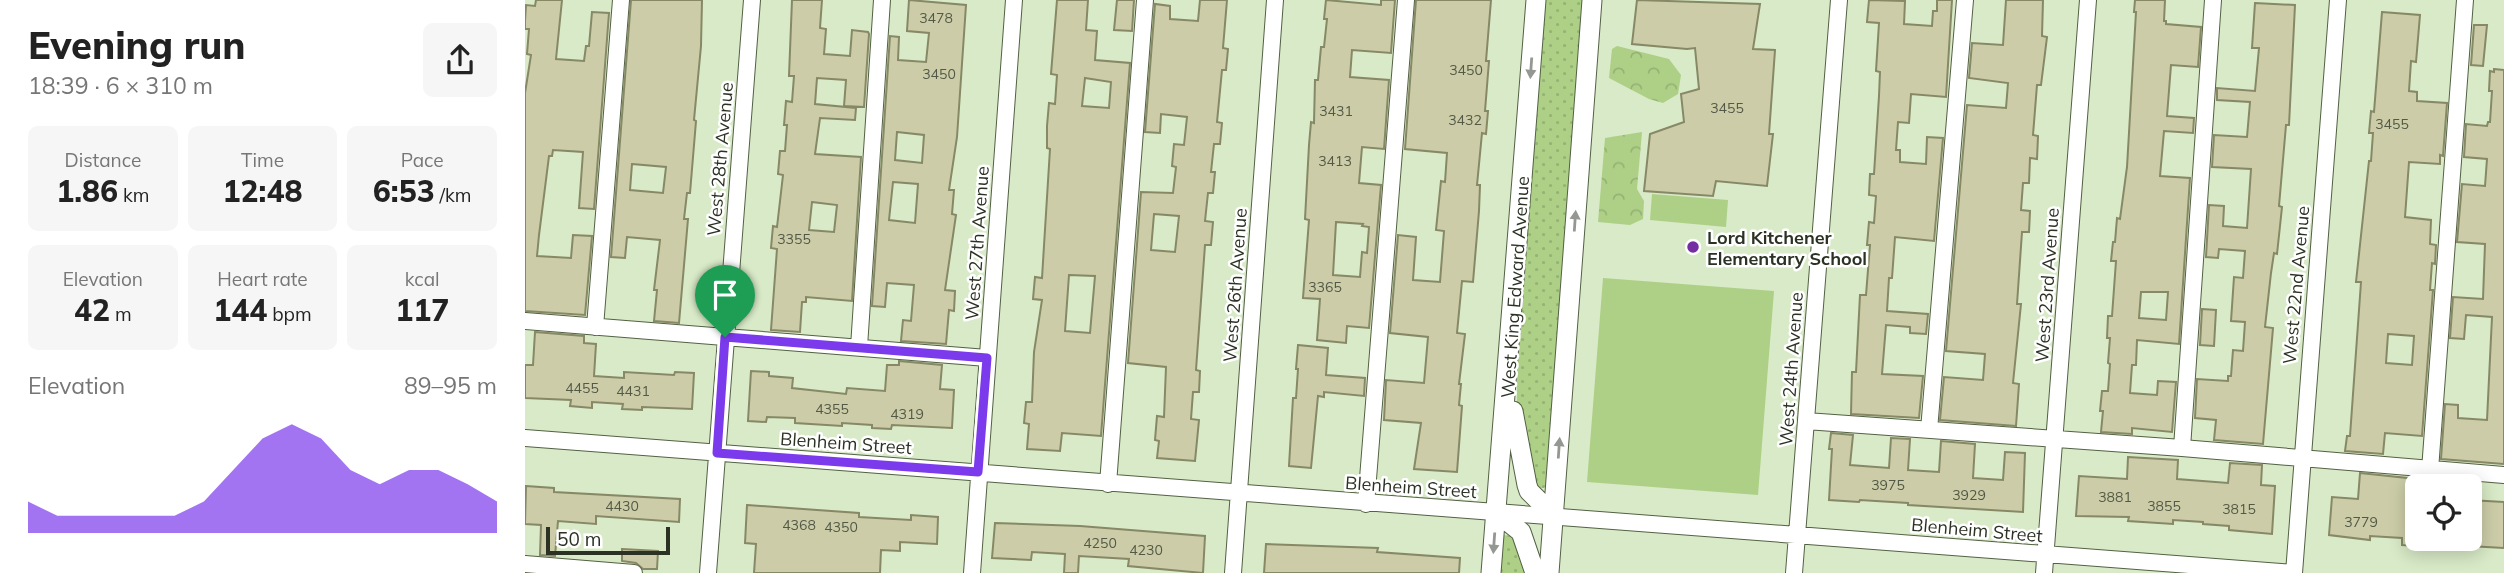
<!DOCTYPE html>
<meta charset="utf-8">
<style>
:root{--surface:#fff;--page:#f6f6f6;--text:#222;--muted:#767676;--accent:#7c3aed}
body{margin:0;font-family:Mulish,sans-serif;background:var(--page);color:var(--text);height:100vh;display:flex;flex-direction:column;font-size:26px;white-space:nowrap}
*{box-sizing:border-box;margin:0}
p{font-size:23px;color:var(--muted)}
.icon{flex:none;width:38px;height:38px;fill:none;stroke:currentColor;stroke-width:2;stroke-linecap:round;stroke-linejoin:round}
.map{position:relative;flex:1;overflow:hidden}
.drawer{display:flex;flex-direction:column;background:var(--surface);width:525px}
.drawer>*{flex:none}
.buttons{position:absolute;left:1880px;top:474px;display:grid;gap:14px}
.buttons a{display:grid;place-items:center;width:77px;height:77px;border-radius:10px;background:var(--surface);box-shadow:0 4px 18px #0003;font-size:35px}
.scale{position:absolute;left:21px;bottom:18px;width:124px;box-sizing:border-box;padding-left:7px;border:4px solid #2b3224;border-top:0;font-size:19px;line-height:24px;white-space:nowrap;color:#2b3224;-webkit-text-stroke:5px #fff;paint-order:stroke}
.pin{position:absolute;display:grid;place-items:center;width:60px;height:60px;color:#fff;margin:-72px -30px;border-radius:50% 50% 50% 0;rotate:-45deg;box-shadow:0 0 7px #0007}
.pin .icon{rotate:45deg}
.round{display:grid;place-items:center;flex:none;width:74px;height:74px;border-radius:10px;background:var(--page)}
.head{display:flex;align-items:center;justify-content:space-between;height:119px;padding:0 28px}
h1{font-size:38px;font-weight:800;line-height:52px}
.metrics{display:grid;grid-template-columns:repeat(3,1fr);gap:10px;height:119px;padding:7px 28px}
.metrics div{display:grid;align-content:center;border-radius:10px;background:var(--page);text-align:center}
.metrics b{font-size:30px;font-weight:800}
.metrics small{font-size:19px;font-weight:400}
.metrics p{font-size:19px}
.chart{height:196px;padding:14px 28px}
.chart p{display:flex;justify-content:space-between}
.chart svg{width:100%;height:126px;margin-top:7px;fill:var(--accent);opacity:.7}
main{display:flex;flex:1;min-height:0}
.map>svg:first-child{display:block}
.grass{fill:url(#grass-dots)}
.park{fill:url(#park-crowns)}
.pitch{fill:#add086}
.building{fill:#cccda8;stroke:#878865;stroke-width:2;fill-rule:evenodd}
.lines{fill:none;stroke-linecap:round;stroke-linejoin:round}
.minor-casing{stroke:#526143;stroke-width:18}
.major-casing{stroke:#526143;stroke-width:21}
.minor{stroke:#fff;stroke-width:16}
.major{stroke:#fff;stroke-width:19}
.oneway{fill:#959892}
.route-casing{stroke:#fff;stroke-width:14}
.route{stroke:#7c3aed;stroke-width:9}
.poi-dot{fill:#752ea1;stroke:#fff;stroke-width:2.5}
.labels{text-anchor:middle;dominant-baseline:central;stroke-width:5;stroke-linejoin:round;paint-order:stroke}
.number-label{font-size:14px;fill:#535945}
.street-label{font-size:18px;fill:#2b3224;stroke:#fff}
.poi-label{font-size:18px;font-weight:bold;fill:#2b3224;stroke:#fff;text-anchor:start}
</style>
<main>
<section class="drawer">
<div class="head"><div><h1>Evening run</h1><p>18:39 · 6 × 310 m</p></div><a class="round"><svg class="icon" aria-label="share" viewBox="0 0 24 24"><path d="M12 15V3M7 8l5-5 5 5M5 13v7h14v-7"/></svg></a></div>
<div class="metrics">
<div><p>Distance</p><b>1.86<small> km</small></b></div>
<div><p>Time</p><b>12:48</b></div>
<div><p>Pace</p><b>6:53<small> /km</small></b></div>
</div>
<div class="metrics">
<div><p>Elevation</p><b>42<small> m</small></b></div>
<div><p>Heart rate</p><b>144<small> bpm</small></b></div>
<div><p>kcal</p><b>117</b></div>
</div>
<div class="chart"><p><span>Elevation</span>89–95 m</p>
<svg viewBox="0 0 160 44" preserveAspectRatio="none"><path d="M0 44V33L10 38L20 38L30 38L40 38L50 38L60 33L70 22L80 11L90 6L100 11L110 22L120 27L130 22L140 22L150 27L160 33V44z"/></svg>
</div>
</section>
<div class="map">
<svg width="1979" height="573" viewBox="0 0 1979 573">
<defs>
<pattern id="grass-dots" width="8" height="8" patternUnits="userSpaceOnUse" patternTransform="scale(1.75)"><rect width="8" height="8" fill="#add086"/><path d="M2 2h.1M6 6h.1" fill="none" stroke="#95b374" stroke-width="1.8" stroke-linecap="round"/></pattern>
<pattern id="park-crowns" width="20" height="18" patternUnits="userSpaceOnUse" patternTransform="scale(1.75)"><rect width="20" height="18" fill="#add086"/><path d="M2 6a3 3 0 1 1 6 0M12 15a3 3 0 1 1 6 0" fill="none" stroke="#95b374"/></pattern>
</defs>
<rect width="100%" height="100%" fill="#d8eac7"/>
<!-- grass -->
<path class="grass" d="M 1020,0 L 1058,0 L 1021,486 L 1019,488 L 1009,488 L 992,419 L 992,356 Z
M 977,535 L 992,536 L 1004,573 L 974,573 Z"/>
<!-- park -->
<path class="park" d="M 1092,46 L 1144,59 L 1156,75 L 1153,94 L 1138,103 L 1124,99 L 1084,78 L 1087,49 Z
M 1117,132 L 1112,189 L 1119,201 L 1118,219 L 1105,225 L 1073,222 L 1080,138 Z"/>
<!-- pitch -->
<path class="pitch" d="M 1127,194 L 1203,200 L 1201,227 L 1125,220 Z
M 1078,278 L 1249,291 L 1233,495 L 1062,482 Z"/>
<!-- building -->
<path class="building" d="M 11,0 L 37,0 L 31,59 L 59,61 L 61,46 L 64,46 L 67,12 L 84,13 L 69,209 L 54,208 L 58,152 L 28,150 L 27,156 L 24,156 L 14,235 L 12,256 L 46,258 L 48,235 L 67,236 L 60,315 L 0,311 L 0,93 L 6,55 L 2,54 L 4,29 L 0,29 L 0,21 L 1,5 L 10,6 Z
M 106,0 L 177,0 L 176,46 L 169,120 L 171,121 L 165,193 L 162,193 L 159,219 L 163,219 L 154,323 L 129,321 L 132,290 L 129,290 L 135,240 L 102,237 L 100,258 L 86,257 ZM 107,164 L 141,167 L 138,193 L 105,190 Z
M 267,0 L 297,0 L 295,28 L 301,29 L 299,54 L 325,56 L 327,30 L 343,32 L 344,34 L 339,107 L 319,106 L 321,80 L 292,78 L 290,104 L 331,108 L 330,120 L 295,118 L 290,154 L 336,157 L 327,301 L 281,297 L 281,302 L 277,302 L 275,332 L 246,330 L 252,249 L 246,248 L 248,226 L 252,227 L 258,175 L 253,174 L 255,151 L 260,151 L 262,125 L 259,125 L 261,101 L 267,102 L 269,76 L 264,76 ZM 287,202 L 312,205 L 309,232 L 284,230 Z
M 384,0 L 441,5 L 432,137 L 424,190 L 429,190 L 427,214 L 431,215 L 420,290 L 430,291 L 429,311 L 424,310 L 421,344 L 376,341 L 378,320 L 386,321 L 389,285 L 362,283 L 360,307 L 347,306 L 365,36 L 374,37 L 373,60 L 401,62 L 404,33 L 382,31 ZM 372,132 L 399,135 L 397,163 L 370,160 ZM 368,182 L 393,184 L 390,223 L 364,220 Z
M 532,0 L 563,0 L 561,30 L 572,31 L 570,60 L 605,63 L 576,436 L 537,433 L 535,451 L 502,449 L 504,424 L 499,423 L 501,402 L 507,402 L 509,352 L 517,300 L 508,299 L 510,277 L 517,278 L 525,149 L 522,148 L 522,126 L 524,103 L 530,104 L 532,75 L 526,74 ZM 560,78 L 586,82 L 584,108 L 557,106 ZM 544,275 L 570,276 L 565,333 L 540,331 Z
M 592,0 L 609,0 L 607,31 L 589,30 Z
M 675,0 L 702,0 L 698,48 L 703,49 L 701,70 L 697,70 L 692,122 L 697,123 L 695,144 L 689,144 L 686,172 L 690,172 L 688,193 L 683,193 L 680,221 L 688,222 L 686,245 L 680,245 L 671,370 L 675,371 L 674,392 L 668,392 L 666,419 L 674,420 L 670,461 L 632,458 L 634,441 L 630,440 L 632,416 L 639,417 L 641,367 L 603,363 L 616,192 L 648,193 L 651,167 L 647,166 L 649,144 L 659,145 L 662,117 L 636,114 L 635,133 L 620,132 L 630,4 L 645,6 L 645,19 L 673,21 ZM 629,214 L 654,216 L 650,252 L 626,250 Z
M 801,0 L 856,5 L 856,0 L 870,0 L 866,53 L 827,50 L 825,77 L 864,80 L 859,149 L 837,147 L 834,183 L 856,185 L 844,328 L 822,326 L 821,343 L 792,340 L 795,299 L 778,298 L 784,220 L 780,219 L 784,145 L 786,122 L 789,123 L 790,80 L 793,80 L 796,47 L 799,47 L 802,19 L 799,19 ZM 811,222 L 838,224 L 837,226 L 844,227 L 842,253 L 837,252 L 835,277 L 808,275 Z
M 891,0 L 966,0 L 961,61 L 964,61 L 960,111 L 963,111 L 961,134 L 957,133 L 952,185 L 955,185 L 954,211 L 948,282 L 937,281 L 932,333 L 940,334 L 934,384 L 936,384 L 934,405 L 937,406 L 932,472 L 889,469 L 896,423 L 859,420 L 861,380 L 899,383 L 903,337 L 865,333 L 873,235 L 891,237 L 888,280 L 915,282 L 919,231 L 911,230 L 916,181 L 920,182 L 922,153 L 880,149 Z
M 1112,0 L 1235,4 L 1228,49 L 1250,50 L 1244,134 L 1248,134 L 1242,186 L 1191,181 L 1188,196 L 1119,191 L 1125,134 L 1159,122 L 1156,94 L 1174,89 L 1170,48 L 1162,49 L 1107,44 Z
M 1344,0 L 1380,1 L 1379,24 L 1407,26 L 1408,11 L 1412,11 L 1412,0 L 1427,0 L 1421,97 L 1386,94 L 1384,123 L 1373,122 L 1371,150 L 1375,150 L 1375,162 L 1401,164 L 1402,137 L 1418,138 L 1409,241 L 1370,237 L 1367,278 L 1364,278 L 1362,311 L 1403,314 L 1401,334 L 1385,333 L 1385,327 L 1361,325 L 1357,374 L 1398,376 L 1394,418 L 1326,414 L 1327,372 L 1331,372 L 1335,295 L 1341,295 L 1345,245 L 1342,245 L 1344,222 L 1349,223 L 1351,196 L 1344,195 L 1345,174 L 1349,174 L 1354,96 L 1355,72 L 1351,71 L 1354,23 L 1342,22 Z
M 1481,0 L 1518,0 L 1517,36 L 1522,37 L 1516,85 L 1512,85 L 1508,135 L 1513,136 L 1512,159 L 1505,158 L 1504,183 L 1498,183 L 1496,210 L 1505,211 L 1504,232 L 1497,232 L 1492,304 L 1496,304 L 1488,383 L 1494,384 L 1491,426 L 1415,420 L 1419,377 L 1458,380 L 1460,354 L 1421,351 L 1442,105 L 1481,108 L 1483,83 L 1444,78 L 1447,43 L 1478,45 Z
M 1610,0 L 1640,0 L 1639,21 L 1641,21 L 1641,24 L 1676,27 L 1673,67 L 1646,65 L 1642,116 L 1669,118 L 1668,133 L 1639,131 L 1635,176 L 1665,178 L 1654,344 L 1612,340 L 1611,365 L 1607,365 L 1605,393 L 1632,395 L 1633,381 L 1651,382 L 1647,432 L 1607,428 L 1607,434 L 1576,432 L 1578,411 L 1575,411 L 1577,391 L 1583,391 L 1585,364 L 1583,363 L 1585,338 L 1582,338 L 1583,316 L 1587,316 L 1591,261 L 1586,261 L 1588,242 L 1590,242 L 1592,218 L 1595,219 L 1602,167 L 1611,12 L 1609,12 ZM 1616,292 L 1643,292 L 1641,320 L 1614,318 Z
M 1730,3 L 1770,5 L 1764,125 L 1761,125 L 1754,206 L 1757,207 L 1755,226 L 1752,254 L 1749,253 L 1746,273 L 1740,327 L 1748,328 L 1738,444 L 1689,440 L 1691,420 L 1670,418 L 1672,379 L 1703,381 L 1703,376 L 1706,376 L 1708,350 L 1718,351 L 1720,322 L 1706,321 L 1709,277 L 1718,278 L 1720,251 L 1694,249 L 1693,258 L 1681,257 L 1684,205 L 1699,206 L 1698,226 L 1722,228 L 1726,169 L 1687,167 L 1689,135 L 1722,137 L 1725,102 L 1692,100 L 1692,88 L 1730,91 L 1734,48 L 1727,48 Z
M 1857,12 L 1895,15 L 1891,62 L 1886,61 L 1884,91 L 1892,92 L 1892,101 L 1922,103 L 1918,156 L 1915,155 L 1915,164 L 1884,162 L 1880,217 L 1906,220 L 1905,244 L 1911,245 L 1910,264 L 1907,263 L 1905,290 L 1908,290 L 1897,436 L 1860,433 L 1858,454 L 1820,451 L 1822,436 L 1825,436 L 1836,282 L 1831,282 L 1844,161 L 1846,161 L 1848,133 L 1844,133 L 1846,111 L 1849,112 ZM 1863,334 L 1889,336 L 1887,365 L 1861,363 Z
M 1949,25 L 1962,25 L 1958,66 L 1946,65 Z
M 1969,69 L 1979,70 L 1979,464 L 1916,459 L 1920,404 L 1933,405 L 1933,418 L 1962,420 L 1967,317 L 1941,315 L 1939,339 L 1925,338 L 1928,297 L 1958,299 L 1960,244 L 1932,242 L 1937,184 L 1960,186 L 1962,159 L 1939,157 L 1941,124 L 1962,126 L 1963,122 L 1965,122 L 1967,91 L 1964,91 L 1965,71 L 1969,72 Z
M 1677,309 L 1691,310 L 1689,346 L 1675,345 Z
M 10,332 L 59,336 L 59,343 L 71,344 L 69,376 L 99,378 L 99,372 L 149,375 L 150,372 L 169,373 L 167,409 L 117,407 L 117,410 L 97,409 L 98,404 L 67,402 L 67,408 L 45,406 L 46,400 L 0,398 L 0,365 L 8,365 Z
M 773,345 L 803,348 L 801,375 L 840,378 L 839,396 L 799,392 L 799,397 L 793,396 L 786,468 L 764,466 L 768,398 L 771,398 L 773,369 L 771,369 Z
M 374,361 L 417,365 L 415,389 L 429,390 L 427,428 L 367,425 L 366,429 L 347,428 L 347,425 L 317,423 L 317,426 L 270,423 L 270,418 L 242,417 L 241,422 L 223,421 L 226,371 L 244,372 L 244,376 L 268,378 L 267,388 L 321,394 L 322,388 L 360,391 L 362,365 L 374,365 Z
M 1306,433 L 1328,435 L 1325,465 L 1364,468 L 1366,438 L 1385,439 L 1383,470 L 1414,472 L 1416,441 L 1450,444 L 1448,478 L 1478,480 L 1480,452 L 1500,453 L 1498,512 L 1383,505 L 1383,503 L 1335,500 L 1334,502 L 1304,500 L 1307,449 L 1304,449 Z
M 1603,457 L 1653,460 L 1652,479 L 1703,483 L 1705,463 L 1737,465 L 1736,485 L 1750,486 L 1747,534 L 1704,530 L 1704,526 L 1678,524 L 1678,522 L 1648,520 L 1648,524 L 1603,521 L 1604,517 L 1551,516 L 1554,476 L 1602,479 Z
M 1835,473 L 1892,479 L 1892,546 L 1877,545 L 1877,538 L 1845,536 L 1845,540 L 1804,535 L 1807,497 L 1833,499 Z
M 1,486 L 29,488 L 29,492 L 155,499 L 154,522 L 71,516 L 71,524 L 33,521 L 30,556 L 15,555 L 16,525 L 0,524 Z
M 1944,500 L 1979,502 L 1979,548 L 1944,546 Z
M 222,505 L 334,513 L 334,517 L 386,520 L 386,515 L 413,517 L 412,544 L 375,542 L 375,551 L 356,550 L 355,573 L 229,573 L 231,544 L 220,543 Z
M 470,523 L 555,526 L 680,536 L 678,573 L 603,566 L 604,559 L 554,556 L 553,573 L 539,573 L 540,554 L 507,552 L 506,560 L 467,558 Z
M 741,544 L 853,548 L 852,552 L 935,558 L 934,573 L 739,573 Z
M 97,549 L 133,551 L 132,569 L 118,569 L 111,563 L 97,561 Z"/>
<g class="lines">
<!-- minor casing -->
<g class="minor-casing">
<path id="minor" d="M 0,321 L 462,358
M 70,327 L 96,0
M 334,347 L 357,0
M 1281,421 L 1657,448 L 1979,475
M 1404,430 L 1440,0
M 0,438 L 1769,573
M 1657,448 L 1688,0
M 1905,470 L 1940,0
M 583,484 L 620,0
M 841,504 L 881,0
M 0,564 L 109,573
M 183,573 L 227,0
M 447,573 L 489,0
M 708,573 L 750,0
M 1269,573 L 1314,0
M 1519,573 L 1563,0
M 1769,573 L 1813,0"/>
</g>
<!-- major casing -->
<g class="major-casing">
<path id="major" d="M 988,411 L 1002,485 L 1004,491 L 1029,516
M 971,512 L 996,532 L 1010,573
M 966,573 L 1011,0
M 1024,573 L 1067,0"/>
</g>
<!-- minor -->
<use href="#minor" class="minor"/>
<!-- major -->
<use href="#major" class="major"/>
</g>
<!-- one-way arrows -->
<defs><path id="oneway-solid" d="M-6-.8H1V-3.2L6.5 0L1 3.2V.8H-6Z" transform="scale(1.75)"/></defs>
<g class="oneway">
<use href="#oneway-solid" transform="translate(1006 68) rotate(94)"/>
<use href="#oneway-solid" transform="translate(1050 221) rotate(-86)"/>
<use href="#oneway-solid" transform="translate(1034 448) rotate(-86)"/>
<use href="#oneway-solid" transform="translate(969 543) rotate(94)"/>
</g>
<g class="lines">
<!-- route casing -->
<g class="route-casing">
<path id="route" d="M 200,337 L 462,358 L 453,472 L 192,453 Z"/>
</g>
<!-- route -->
<use href="#route" class="route"/>
</g>
<!-- markers -->
<circle class="poi-dot" cx="1168" cy="247" r="7"/>
<g class="labels">
<!-- number labels -->
<g class="number-label">
<text x="411" y="18">3478</text>
<text x="941" y="70">3450</text>
<text x="414" y="74">3450</text>
<text x="1202" y="108">3455</text>
<text x="811" y="111">3431</text>
<text x="940" y="120">3432</text>
<text x="1867" y="124">3455</text>
<text x="810" y="161">3413</text>
<text x="269" y="239">3355</text>
<text x="800" y="287">3365</text>
<text x="57" y="388">4455</text>
<text x="108" y="391">4431</text>
<text x="307" y="409">4355</text>
<text x="382" y="414">4319</text>
<text x="1363" y="485">3975</text>
<text x="1444" y="495">3929</text>
<text x="1590" y="497">3881</text>
<text x="97" y="506">4430</text>
<text x="1639" y="506">3855</text>
<text x="1714" y="509">3815</text>
<text x="1836" y="522">3779</text>
<text x="274" y="525">4368</text>
<text x="316" y="527">4350</text>
<text x="575" y="543">4250</text>
<text x="621" y="550">4230</text>
</g>
<!-- street labels -->
<g class="street-label">
<text transform="translate(195 159) rotate(-85)">West 28th Avenue</text>
<text transform="translate(452 243) rotate(-86)">West 27th Avenue</text>
<text transform="translate(710 285) rotate(-86)">West 26th Avenue</text>
<text transform="translate(1522 285) rotate(-86)">West 23rd Avenue</text>
<text transform="translate(1771 285) rotate(-85)">West 22nd Avenue</text>
<text transform="translate(990 287) rotate(-86)">West King Edward Avenue</text>
<text transform="translate(1266 369) rotate(-86)">West 24th Avenue</text>
<text transform="translate(321 443) rotate(4)">Blenheim Street</text>
<text transform="translate(886 487) rotate(4)">Blenheim Street</text>
<text transform="translate(1452 530) rotate(5)">Blenheim Street</text>
</g>
<!-- poi labels -->
<g class="poi-label">
<text x="1182" y="237">Lord Kitchener<tspan x="1182" dy="21">Elementary School</tspan></text>
</g>
</g>
</svg>
<div class="buttons">
<a><svg class="icon" aria-label="locate" viewBox="0 0 24 24"><circle cx="12" cy="12" r="6"/><path d="M12 2v4M12 18v4M2 12h4M18 12h4"/></svg></a>
</div>
<div class="scale">50 m</div>
<div class="pin" style="left:200px;top:337px;background:#1e9e55"><svg class="icon" aria-label="arrive" viewBox="0 0 24 24"><path d="M6 21V4h12l-3 4 3 4H6"/></svg></div>
</div>
</main>
